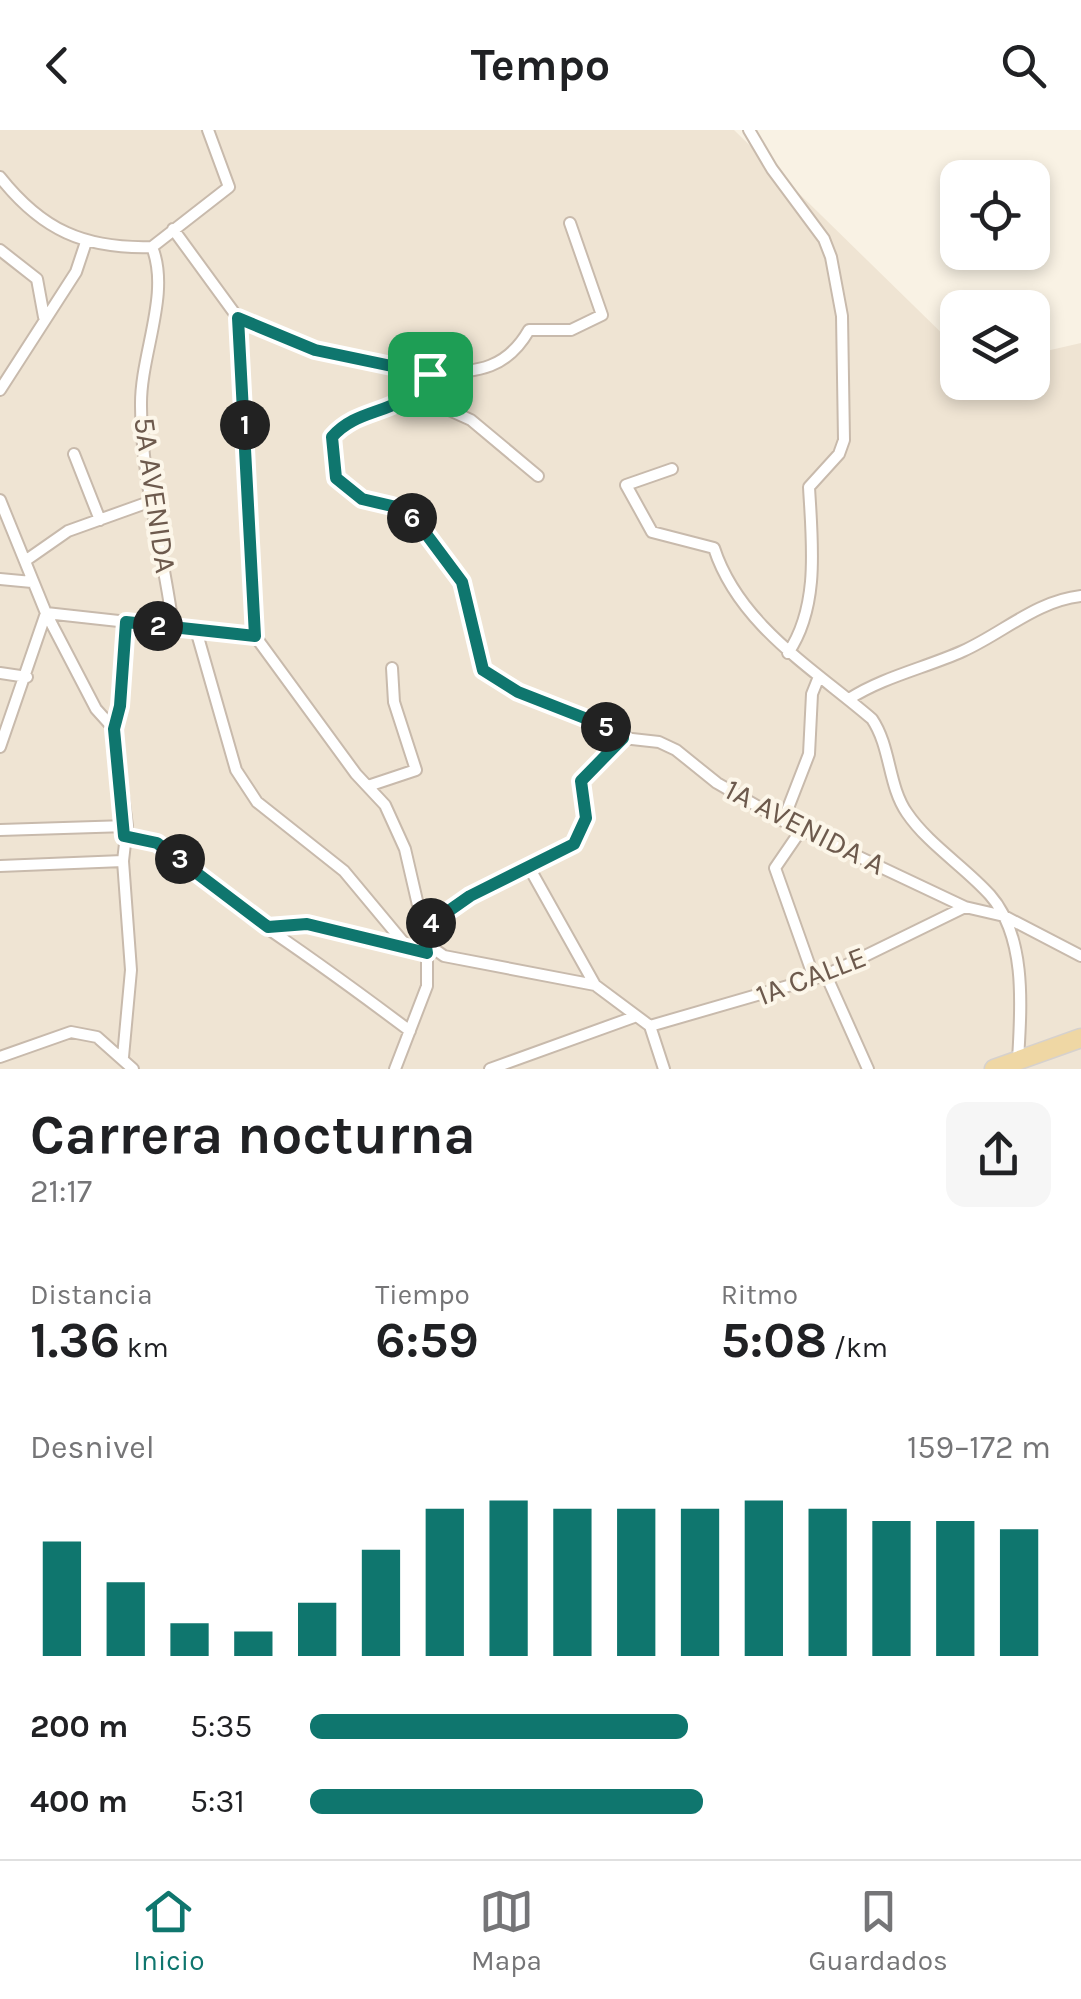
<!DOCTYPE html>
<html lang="es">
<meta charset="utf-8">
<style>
:root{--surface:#fff;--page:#f6f6f6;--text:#202124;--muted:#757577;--line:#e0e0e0;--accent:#0f766e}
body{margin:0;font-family:Karla,sans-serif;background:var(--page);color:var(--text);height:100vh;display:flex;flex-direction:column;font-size:38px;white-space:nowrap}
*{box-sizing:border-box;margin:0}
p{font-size:32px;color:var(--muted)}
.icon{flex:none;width:55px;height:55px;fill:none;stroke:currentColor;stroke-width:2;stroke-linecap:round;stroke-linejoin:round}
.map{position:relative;height:939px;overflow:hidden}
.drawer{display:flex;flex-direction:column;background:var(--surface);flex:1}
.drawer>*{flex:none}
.buttons{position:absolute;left:940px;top:30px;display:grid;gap:20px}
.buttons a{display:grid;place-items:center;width:110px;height:110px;border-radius:20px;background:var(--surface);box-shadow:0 5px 15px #0003;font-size:50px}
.pin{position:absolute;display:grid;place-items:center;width:85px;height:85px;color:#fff;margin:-42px;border-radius:20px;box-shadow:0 5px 15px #0006}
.km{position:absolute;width:50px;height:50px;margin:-25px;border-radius:50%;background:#222;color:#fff;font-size:28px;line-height:50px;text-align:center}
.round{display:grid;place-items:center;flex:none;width:105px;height:105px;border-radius:20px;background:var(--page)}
.summary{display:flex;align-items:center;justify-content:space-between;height:170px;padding:0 30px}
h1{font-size:55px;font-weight:700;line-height:75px}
.stats{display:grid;grid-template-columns:repeat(3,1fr);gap:15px;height:170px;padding:10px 30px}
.stats div{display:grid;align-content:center}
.stats b{font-size:50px;font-weight:700}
.stats small{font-size:28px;font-weight:400}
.stats p{font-size:28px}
.chart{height:280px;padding:20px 30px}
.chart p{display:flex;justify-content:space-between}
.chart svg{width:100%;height:180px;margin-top:10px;stroke:var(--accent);stroke-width:6}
ul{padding:0 30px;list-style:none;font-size:32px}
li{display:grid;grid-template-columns:160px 120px 1fr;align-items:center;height:75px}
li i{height:25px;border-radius:12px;background:var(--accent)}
header{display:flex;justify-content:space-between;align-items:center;height:130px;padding:0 30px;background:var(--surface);font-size:45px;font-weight:700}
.menu{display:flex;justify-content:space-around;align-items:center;height:140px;border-top:2px solid var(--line);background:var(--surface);font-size:28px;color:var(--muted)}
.menu a{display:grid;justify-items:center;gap:5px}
.menu .selected{color:var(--accent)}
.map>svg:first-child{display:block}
.residential{fill:#efe4d3}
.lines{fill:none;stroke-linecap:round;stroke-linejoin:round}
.minor-casing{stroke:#c8baac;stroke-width:14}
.primary-casing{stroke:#d6d1cd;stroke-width:21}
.minor{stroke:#fff;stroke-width:10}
.primary{stroke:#efd7a4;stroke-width:18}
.route-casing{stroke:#fff;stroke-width:20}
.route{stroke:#0f766e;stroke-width:12}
.labels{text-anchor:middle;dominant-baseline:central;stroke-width:8;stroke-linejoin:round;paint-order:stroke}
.street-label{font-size:30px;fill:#6d5a4d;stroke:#fcf6e9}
</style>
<header><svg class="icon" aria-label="back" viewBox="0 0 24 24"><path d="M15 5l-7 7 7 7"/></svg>Tempo<svg class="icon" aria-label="search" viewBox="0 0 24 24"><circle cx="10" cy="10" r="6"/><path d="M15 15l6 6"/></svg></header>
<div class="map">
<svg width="1081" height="939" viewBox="0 0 1081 939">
<rect width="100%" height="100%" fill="#f9f2e4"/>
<!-- residential -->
<path class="residential" d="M 0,0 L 734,0 L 957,218 L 958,252 L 1032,252 L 1033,224 L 1081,213 L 1081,939 L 0,939 Z"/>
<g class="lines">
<!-- minor casing -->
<g class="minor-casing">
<path id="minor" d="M 749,0 L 772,39 L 824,109 L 831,127 L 842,186 L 844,310 L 839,324 L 809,357 C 812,412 820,476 788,523
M 0,47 C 42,100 84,119 152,117 L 229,57 L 208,0
M 173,99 L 238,188 L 255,506
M 152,117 C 171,164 140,225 141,276 C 141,351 164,423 173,497
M 0,120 L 37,149 L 44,187
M 238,188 L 315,220 L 430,244 L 416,265
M 430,244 C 475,241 505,242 529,200 L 571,200 L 602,185 L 570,93
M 0,260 L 76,142 L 86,112
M 416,265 L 342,296 L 332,307 L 336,348 L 362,369 L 391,376 L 415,389 L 462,452 L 483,540 L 518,562 L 605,596 L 623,608 L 659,612 L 676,620 L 717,653 L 783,691 L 965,777 L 1004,786 L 1081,826
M 416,265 L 471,290 L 538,346
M 74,324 L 100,390
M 672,339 L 626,355 L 652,402 L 714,418 C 739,495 814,539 872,589 C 891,617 888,656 907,683 C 928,714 965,737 990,765 C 1027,807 1021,878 1018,930
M 0,370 L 46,483 L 96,579 L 114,599 L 127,696 L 123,731 L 131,840 L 123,927
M 25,431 L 68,401 L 149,372
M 0,449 L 32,452
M 46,483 L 255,506
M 196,500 L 236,640 L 257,672 L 344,741 L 409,819
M 255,506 L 356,644 L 385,675 L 405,719 L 427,814 L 427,856 L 395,939
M 0,543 L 27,547
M 849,569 C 883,547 925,538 963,521 C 1003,503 1036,471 1081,466
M 114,599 L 120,576 L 126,493
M 0,617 L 45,486
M 368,656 L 416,640 L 394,572 L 392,538
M 783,691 L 809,624 L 812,564 L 818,549
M 0,700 L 127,696
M 801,700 L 775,738 L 814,848
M 125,706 C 186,718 205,756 252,788 C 306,824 358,862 410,901
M 0,736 L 123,731
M 530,739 L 595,855
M 269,797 L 307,794 L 409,819
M 423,799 L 471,767 L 574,714 L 586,688 L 581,651 L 623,608
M 427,814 L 444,826 L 595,855 L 650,896
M 826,845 L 868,939
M 650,896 L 826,845 L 965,777
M 650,896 L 664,939
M 0,927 L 71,902 L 97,907 L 133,939
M 490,939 L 634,887"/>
</g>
<!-- primary casing -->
<g class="primary-casing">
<path id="primary" d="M 994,939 L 1081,908"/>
</g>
<!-- minor -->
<use href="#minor" class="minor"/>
<!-- primary -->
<use href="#primary" class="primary"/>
</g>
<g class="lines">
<!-- route casing -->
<g class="route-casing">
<path id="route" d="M 238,188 L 315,220 L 430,244 C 401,288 361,274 332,307 L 336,348 L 362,369 L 392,376 L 415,389 L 462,452 L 483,540 L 518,562 L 605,596 L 623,608 L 581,651 L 586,688 L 574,714 L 470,766 L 423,799 L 427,823 L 307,794 L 268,797 L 157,713 L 124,706 L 114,599 L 120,576 L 126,492 L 255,506 Z"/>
</g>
<!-- route -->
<use href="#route" class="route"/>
</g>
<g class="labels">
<!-- street labels -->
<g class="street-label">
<text transform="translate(155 365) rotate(82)">5A AVENIDA</text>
<text transform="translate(805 697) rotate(27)">1A AVENIDA A</text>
<text transform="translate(811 846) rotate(-21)">1A CALLE</text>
</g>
</g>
</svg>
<div class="buttons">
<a><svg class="icon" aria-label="locate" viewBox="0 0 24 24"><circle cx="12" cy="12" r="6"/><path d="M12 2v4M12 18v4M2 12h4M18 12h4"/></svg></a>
<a><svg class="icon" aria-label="layers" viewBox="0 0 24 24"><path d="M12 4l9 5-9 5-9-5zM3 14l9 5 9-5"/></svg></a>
</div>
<div class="pin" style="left:430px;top:244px;background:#1e9e55"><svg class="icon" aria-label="arrive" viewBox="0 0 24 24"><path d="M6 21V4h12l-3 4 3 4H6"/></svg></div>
<b class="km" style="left:245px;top:295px">1</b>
<b class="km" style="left:158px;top:496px">2</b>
<b class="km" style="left:180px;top:729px">3</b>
<b class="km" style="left:431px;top:793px">4</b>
<b class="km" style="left:606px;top:597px">5</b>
<b class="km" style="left:412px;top:388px">6</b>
</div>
<section class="drawer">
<div class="summary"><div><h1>Carrera nocturna</h1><p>21:17</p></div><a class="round"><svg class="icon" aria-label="share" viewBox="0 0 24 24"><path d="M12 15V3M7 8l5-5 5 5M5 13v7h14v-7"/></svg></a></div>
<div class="stats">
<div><p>Distancia</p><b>1.36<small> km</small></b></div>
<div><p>Tiempo</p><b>6:59</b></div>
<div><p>Ritmo</p><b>5:08<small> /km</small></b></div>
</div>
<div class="chart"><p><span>Desnivel</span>159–172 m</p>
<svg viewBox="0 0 160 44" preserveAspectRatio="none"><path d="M5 44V16M15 44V26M25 44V36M35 44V38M45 44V31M55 44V18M65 44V8M75 44V6M85 44V8M95 44V8M105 44V8M115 44V6M125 44V8M135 44V11M145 44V11M155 44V13"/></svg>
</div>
<ul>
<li><b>200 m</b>5:35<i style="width:51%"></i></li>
<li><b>400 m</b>5:31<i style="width:53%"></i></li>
</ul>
</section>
<nav class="menu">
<a class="selected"><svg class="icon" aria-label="home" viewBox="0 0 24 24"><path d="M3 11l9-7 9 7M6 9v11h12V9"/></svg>Inicio</a>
<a><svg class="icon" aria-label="map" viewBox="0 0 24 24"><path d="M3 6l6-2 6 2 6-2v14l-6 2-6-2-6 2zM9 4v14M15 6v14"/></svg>Mapa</a>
<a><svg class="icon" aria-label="saved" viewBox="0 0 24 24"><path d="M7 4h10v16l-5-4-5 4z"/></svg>Guardados</a>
</nav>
